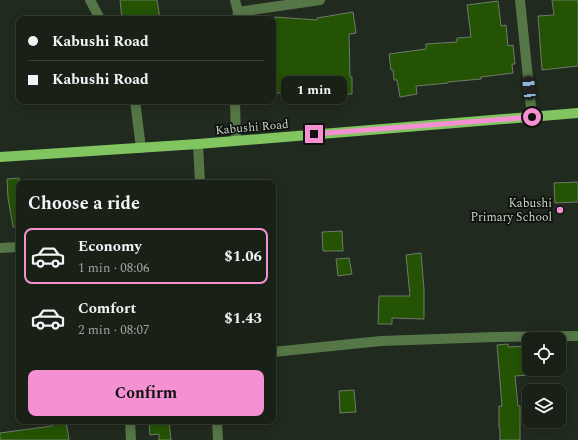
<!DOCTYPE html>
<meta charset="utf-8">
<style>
body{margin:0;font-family:Spectral,serif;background:#262d23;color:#f1f3f6;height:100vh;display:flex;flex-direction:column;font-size:15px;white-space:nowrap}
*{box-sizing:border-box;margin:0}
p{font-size:13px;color:#9fa3a1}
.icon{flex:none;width:22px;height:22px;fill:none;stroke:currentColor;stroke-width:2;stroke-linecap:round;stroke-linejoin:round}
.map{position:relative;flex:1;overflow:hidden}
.side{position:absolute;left:16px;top:180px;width:260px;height:244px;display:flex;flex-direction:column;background:#192016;border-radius:8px;box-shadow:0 2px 10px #0003,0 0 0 1px #373e35}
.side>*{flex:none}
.top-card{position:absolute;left:16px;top:16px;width:260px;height:88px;border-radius:8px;box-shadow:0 2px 10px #0003,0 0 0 1px #373e35;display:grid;align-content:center;height:88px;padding:0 12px;background:#192016}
.buttons{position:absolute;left:522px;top:332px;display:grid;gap:8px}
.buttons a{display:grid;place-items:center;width:44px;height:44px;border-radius:8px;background:#192016;box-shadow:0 2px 10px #0003,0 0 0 1px #373e35;font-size:20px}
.end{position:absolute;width:18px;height:18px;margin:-9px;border:5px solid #f591d2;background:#111;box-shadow:0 0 0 2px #111}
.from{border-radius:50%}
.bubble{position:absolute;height:28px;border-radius:8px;background:#192016;box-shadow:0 2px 10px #0003,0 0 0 1px #373e35;font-size:13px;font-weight:700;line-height:28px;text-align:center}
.car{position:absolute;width:12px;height:24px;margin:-12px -6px;border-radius:5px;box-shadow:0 0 3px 1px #0007;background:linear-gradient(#222 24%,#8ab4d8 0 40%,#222 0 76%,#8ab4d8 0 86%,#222 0)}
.top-card b{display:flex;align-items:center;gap:14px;height:38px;font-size:15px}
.top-card b+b{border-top:1px solid #373e35}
.top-card i{width:10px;height:10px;background:#f1f3f6}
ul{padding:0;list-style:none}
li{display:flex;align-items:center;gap:12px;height:56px;margin:0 8px 6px;padding:0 4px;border:2px solid transparent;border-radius:8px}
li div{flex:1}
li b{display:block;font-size:15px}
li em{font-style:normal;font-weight:700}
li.current{border-color:#f591d2}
li>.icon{width:36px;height:36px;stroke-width:1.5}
h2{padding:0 12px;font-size:18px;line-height:48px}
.cta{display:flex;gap:8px;margin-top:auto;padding:8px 12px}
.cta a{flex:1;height:46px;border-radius:8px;background:#f591d2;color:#111;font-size:16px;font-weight:700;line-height:46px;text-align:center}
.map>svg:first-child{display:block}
</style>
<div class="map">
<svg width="578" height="440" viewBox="0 0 578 440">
<rect width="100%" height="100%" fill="#212a1e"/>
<!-- building -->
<g fill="#245403" stroke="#6f7a6b">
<polygon points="120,0 157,0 160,19 122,19"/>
<polygon points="552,0 578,0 578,66 542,70 538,16 554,15"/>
<polygon points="498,1 501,26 506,25 508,46 513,45 515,64 512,64 513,73 481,77 481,79 448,82 448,83 416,86 417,94 400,97 397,80 394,80 393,70 391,70 389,54 426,49 426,44 457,42 457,38 471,37 467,5"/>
<polygon points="353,12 356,33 349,34 350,77 352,77 352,94 298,95 298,93 273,93 273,45 275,17 317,20 317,18"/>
<polygon points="19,178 19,227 13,227 8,198 7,179"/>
<polygon points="578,182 578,202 555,203 554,183"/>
<polygon points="342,231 343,251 323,251 322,232"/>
<polygon points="421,253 424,289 424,319 392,318 392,324 378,324 379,296 410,296 406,255"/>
<polygon points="349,258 352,274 338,276 336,259"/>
<polygon points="508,344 508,347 529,346 529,375 515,376 518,406 520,406 520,440 500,440 500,428 499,428 499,406 502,406 497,345"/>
<polygon points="354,390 356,412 340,413 339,391"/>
<polygon points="51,421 66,421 69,440 0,440 0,433 52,426"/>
<polygon points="149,421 169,421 171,440 159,440 159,434 150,435"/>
</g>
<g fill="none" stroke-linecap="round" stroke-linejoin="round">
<!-- minor -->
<g stroke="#557647" stroke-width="10">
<polyline points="90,0 100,19"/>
<polyline points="235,0 238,12 237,19"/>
<polyline points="520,0 532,117"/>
<polyline points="238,12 320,0"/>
<polyline points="135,101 141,148"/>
<polyline points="235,101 236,141"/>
<polyline points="198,144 200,183"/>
<polyline points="0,248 19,247"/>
<polyline points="273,352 381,341 495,337 578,336"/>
<polyline points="130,421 131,440"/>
<polyline points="217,421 218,440"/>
</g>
<!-- major -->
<polyline stroke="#80c560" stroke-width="10" points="0,157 198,144 578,113"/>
</g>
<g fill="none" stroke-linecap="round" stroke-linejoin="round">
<!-- route -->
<polyline stroke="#f591d2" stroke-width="5" points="314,134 532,117"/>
</g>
<!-- markers -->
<circle fill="#f591d2" stroke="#0d110c" stroke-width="1.5" cx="560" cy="210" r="4"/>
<g text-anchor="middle" stroke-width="3.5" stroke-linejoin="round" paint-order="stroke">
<!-- street labels -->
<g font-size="12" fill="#cdd3cb" stroke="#0d110c">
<text transform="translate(252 127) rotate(-5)" y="4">Kabushi Road</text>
</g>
<!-- poi labels -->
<g font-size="12" fill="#cdd3cb" stroke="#0d110c" text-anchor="end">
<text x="552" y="207">Kabushi<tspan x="552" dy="14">Primary School</tspan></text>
</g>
</g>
</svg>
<div class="buttons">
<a><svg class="icon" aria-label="locate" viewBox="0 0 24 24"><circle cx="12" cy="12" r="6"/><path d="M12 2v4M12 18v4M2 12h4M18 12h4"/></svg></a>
<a><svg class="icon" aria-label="layers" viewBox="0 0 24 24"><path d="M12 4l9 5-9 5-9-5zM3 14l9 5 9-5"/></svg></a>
</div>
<i class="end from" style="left:532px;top:117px"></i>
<i class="end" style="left:314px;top:134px"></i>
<div class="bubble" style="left:281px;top:76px;width:66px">1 min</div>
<i class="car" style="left:529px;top:88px;rotate:354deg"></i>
<div class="top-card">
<b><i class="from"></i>Kabushi Road</b>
<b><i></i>Kabushi Road</b>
</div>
<section class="side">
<h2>Choose a ride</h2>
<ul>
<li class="current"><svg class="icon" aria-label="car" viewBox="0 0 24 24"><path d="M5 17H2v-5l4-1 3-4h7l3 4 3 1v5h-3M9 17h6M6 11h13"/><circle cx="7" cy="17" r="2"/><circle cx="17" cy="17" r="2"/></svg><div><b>Economy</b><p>1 min · 08:06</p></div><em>$1.06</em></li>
<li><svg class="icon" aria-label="car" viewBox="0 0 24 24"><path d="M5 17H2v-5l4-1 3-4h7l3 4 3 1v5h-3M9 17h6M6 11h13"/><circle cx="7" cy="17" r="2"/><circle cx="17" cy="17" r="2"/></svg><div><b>Comfort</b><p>2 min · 08:07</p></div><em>$1.43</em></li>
</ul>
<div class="cta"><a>Confirm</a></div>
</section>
</div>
